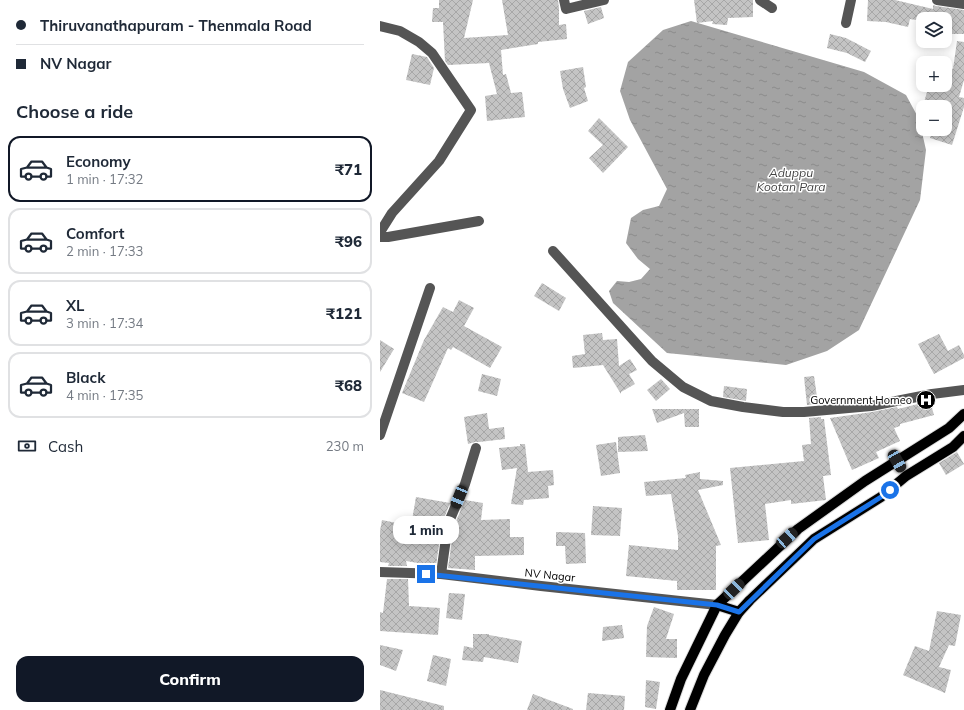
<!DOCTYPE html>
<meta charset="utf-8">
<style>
body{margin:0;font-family:Mulish,sans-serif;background:#f6f6f7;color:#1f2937;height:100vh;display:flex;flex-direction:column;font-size:15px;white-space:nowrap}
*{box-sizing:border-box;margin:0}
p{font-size:13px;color:#747a83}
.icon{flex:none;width:22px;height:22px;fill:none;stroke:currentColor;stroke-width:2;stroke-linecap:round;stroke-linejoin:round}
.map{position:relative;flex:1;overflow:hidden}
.drawer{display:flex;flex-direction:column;background:#fff;width:380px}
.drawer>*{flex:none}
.top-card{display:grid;align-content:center;height:88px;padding:0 16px;background:#fff}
.fabs{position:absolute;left:536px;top:12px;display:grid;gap:8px}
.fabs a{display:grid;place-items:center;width:36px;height:36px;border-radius:8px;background:#fff;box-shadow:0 2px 10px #0003;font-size:20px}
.end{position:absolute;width:18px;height:18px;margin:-9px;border:5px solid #1a73e8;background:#fff;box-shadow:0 0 0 2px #fff}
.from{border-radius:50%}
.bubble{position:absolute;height:28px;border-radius:12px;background:#fff;box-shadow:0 2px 10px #0003;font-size:13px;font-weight:800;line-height:28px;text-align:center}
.car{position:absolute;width:12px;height:24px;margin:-12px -6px;border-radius:5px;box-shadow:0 0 3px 1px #0007;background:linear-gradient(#222 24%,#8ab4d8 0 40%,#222 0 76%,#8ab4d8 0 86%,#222 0)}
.top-card b{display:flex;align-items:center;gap:14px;height:38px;font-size:15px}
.top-card b+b{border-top:1px solid #e0e1e3}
.top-card i{width:10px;height:10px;background:#1f2937}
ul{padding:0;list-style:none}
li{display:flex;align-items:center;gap:12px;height:66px;margin:0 8px 6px;padding:0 8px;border:2px solid #e0e1e3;border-radius:12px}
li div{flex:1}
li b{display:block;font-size:15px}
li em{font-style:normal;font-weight:800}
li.active{border-color:#111827}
li>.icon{width:36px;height:36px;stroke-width:1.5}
h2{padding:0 16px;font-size:18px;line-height:48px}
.pay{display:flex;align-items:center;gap:10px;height:44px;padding:0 16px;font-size:15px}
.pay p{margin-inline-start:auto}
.primary-button{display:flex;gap:8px;margin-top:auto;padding:8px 16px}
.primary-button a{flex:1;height:46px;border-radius:12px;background:#111827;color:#fff;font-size:16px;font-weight:800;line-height:46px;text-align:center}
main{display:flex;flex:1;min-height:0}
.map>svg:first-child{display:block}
</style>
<main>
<section class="drawer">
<div class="top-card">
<b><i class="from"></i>Thiruvanathapuram - Thenmala Road</b>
<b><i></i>NV Nagar</b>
</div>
<h2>Choose a ride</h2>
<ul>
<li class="active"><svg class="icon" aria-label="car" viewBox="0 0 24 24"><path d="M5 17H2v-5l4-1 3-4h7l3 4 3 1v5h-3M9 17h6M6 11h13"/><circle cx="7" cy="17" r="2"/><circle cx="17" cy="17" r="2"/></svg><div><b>Economy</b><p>1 min · 17:32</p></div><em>₹71</em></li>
<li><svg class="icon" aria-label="car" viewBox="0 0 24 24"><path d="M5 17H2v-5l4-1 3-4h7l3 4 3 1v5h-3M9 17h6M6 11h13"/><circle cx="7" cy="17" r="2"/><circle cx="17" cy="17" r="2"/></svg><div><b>Comfort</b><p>2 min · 17:33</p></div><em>₹96</em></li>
<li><svg class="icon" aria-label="car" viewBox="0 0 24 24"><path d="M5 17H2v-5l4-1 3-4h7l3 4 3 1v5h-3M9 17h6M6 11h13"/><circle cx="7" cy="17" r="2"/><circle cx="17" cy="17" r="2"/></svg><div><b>XL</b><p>3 min · 17:34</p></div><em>₹121</em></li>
<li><svg class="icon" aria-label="car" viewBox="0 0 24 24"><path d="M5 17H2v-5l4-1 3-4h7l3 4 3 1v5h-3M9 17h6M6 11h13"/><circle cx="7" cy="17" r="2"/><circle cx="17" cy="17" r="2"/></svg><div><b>Black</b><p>4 min · 17:35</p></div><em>₹68</em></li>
</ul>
<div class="pay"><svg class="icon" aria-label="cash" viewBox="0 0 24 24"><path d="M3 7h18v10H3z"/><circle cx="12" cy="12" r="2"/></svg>Cash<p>230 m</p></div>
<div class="primary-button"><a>Confirm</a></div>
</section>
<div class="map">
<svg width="584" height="710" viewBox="0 0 584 710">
<defs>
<pattern id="water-ripples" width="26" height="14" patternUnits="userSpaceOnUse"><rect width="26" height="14" fill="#a3a3a3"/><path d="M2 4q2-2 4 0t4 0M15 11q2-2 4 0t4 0" fill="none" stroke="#8b8b8b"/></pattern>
<pattern id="building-cross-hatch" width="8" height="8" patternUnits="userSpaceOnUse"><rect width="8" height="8" fill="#c4c4c4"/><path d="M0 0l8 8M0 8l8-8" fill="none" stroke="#a7a7a7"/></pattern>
</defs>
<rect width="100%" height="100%" fill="#fff"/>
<!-- water -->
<polygon fill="url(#water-ripples)" points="311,21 484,72 526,95 539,119 546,150 540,200 479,330 447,351 406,365 287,353 233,303 229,291 237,281 249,282 261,279 270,269 258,259 246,243 251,218 263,210 279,206 287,189 250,120 240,91 248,62 283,30"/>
<!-- building -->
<g fill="url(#building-cross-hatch)">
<polygon points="59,0 93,0 84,38 128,35 122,0 178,0 179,8 179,25 186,24 187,39 158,42 158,44 121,50 123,75 126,74 131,93 142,92 145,117 107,121 105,96 117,94 109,63 68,65 65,61 63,22 52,22 53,8 59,8"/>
<polygon points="314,0 373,0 373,17 348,18 347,25 332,24 333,21 317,23"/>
<polygon points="488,0 515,0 553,9 553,5 556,6 584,10 584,34 565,34 565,19 542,19 542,21 530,19 528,27 506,22 487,21"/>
<polygon points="221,7 224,18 208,24 204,11"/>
<polygon points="450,34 466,38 491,51 485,62 467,53 447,48"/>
<polygon points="577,41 584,42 584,80 579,97 584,98 584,107 572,145 550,138 553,129 565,129 565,107 543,107 543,114 541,113 549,85 565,85 565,66 573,69"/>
<polygon points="32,54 47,57 54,68 50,85 26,80"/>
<polygon points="203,67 206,87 204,88 208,101 190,108 183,89 180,71"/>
<polygon points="219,118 248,147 223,173 209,158 223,145 208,131"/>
<polygon points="162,283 186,298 179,311 154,296"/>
<polygon points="79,300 94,308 84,326 122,347 110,368 73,347 71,350 68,348 44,402 22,393 44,340 63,307 73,312"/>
<polygon points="222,333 223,340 237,339 239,366 250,359 257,370 249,374 255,384 241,392 241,394 223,365 193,368 192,356 205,354 203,335"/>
<polygon points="559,334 568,351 579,345 584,355 584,358 554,374 538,344"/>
<polygon points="0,340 14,349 0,372"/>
<polygon points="102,374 121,379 117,396 98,391"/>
<polygon points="434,376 438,404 427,405 424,377"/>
<polygon points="281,379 290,389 276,401 267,390"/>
<polygon points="344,386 367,389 366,401 343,397"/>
<polygon points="550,401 554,415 520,424 520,426 514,428 520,441 496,452 499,458 472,470 450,418 492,412 517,407 518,409"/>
<polygon points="272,409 319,409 319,427 305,427 304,413 277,423"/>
<polygon points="107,413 109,429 124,427 125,439 99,442 95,442 88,444 84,417"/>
<polygon points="441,417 441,419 444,419 451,475 443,476 446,500 411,504 411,500 385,504 389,540 358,543 350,468 424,461 422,445 431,444 429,418"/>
<polygon points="265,435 268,451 238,452 238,437"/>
<polygon points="236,442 240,473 221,476 216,445"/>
<polygon points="140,444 145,444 148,472 173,470 174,485 168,486 169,498 144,500 143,505 131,504 137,468 122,470 119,448 140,446"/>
<polygon points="577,452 584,464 566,475 559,463"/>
<polygon points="320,472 320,479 343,481 343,485 318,490 341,545 336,546 336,590 297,590 297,581 246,576 249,545 298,550 298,536 291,494 266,496 264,482 306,478 305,475"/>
<polygon points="36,497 70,503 62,523 56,566 26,561 27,566 8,566 9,563 0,562 0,531 2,520 31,526"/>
<polygon points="85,500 103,503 101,520 130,519 130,537 144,537 144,555 95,556 95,570 68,568 74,526"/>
<polygon points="213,506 242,508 240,536 211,535"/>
<polygon points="176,532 205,533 206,563 186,564 185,546 176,546"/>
<polygon points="7,579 28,579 29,606 60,608 58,635 0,631 0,612 3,613"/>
<polygon points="69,593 85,594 82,620 66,618"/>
<polygon points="274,607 294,614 286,639 297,639 297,658 266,657 267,626"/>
<polygon points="557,611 581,615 575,646 569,645 559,667 571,670 565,693 523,675 535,646 549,651"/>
<polygon points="242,625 244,638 222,641 223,627"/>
<polygon points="93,634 109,634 109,635 142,641 138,663 104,657 103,662 82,660 84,646 93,648"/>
<polygon points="0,645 23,650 16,671 0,665"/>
<polygon points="53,655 71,659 66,686 47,681"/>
<polygon points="266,680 280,682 276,709 265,707"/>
<polygon points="0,690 64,706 64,710 0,710"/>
<polygon points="208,693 245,696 244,710 206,710"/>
<polygon points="153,694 193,709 193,710 147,710"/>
</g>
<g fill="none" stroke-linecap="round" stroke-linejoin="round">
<defs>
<g id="major">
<polyline points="337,605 359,612"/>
<polyline points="290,710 301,679 337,605 418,529 485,481 569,428 584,414"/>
<polyline points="310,710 324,675 345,635 359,612 370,600 434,539 501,497 526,476 573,447 584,436"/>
</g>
</defs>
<!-- major casing -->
<use href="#major" stroke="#dbdbdb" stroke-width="12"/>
<!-- minor -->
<g stroke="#555" stroke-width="10">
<polyline points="184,0 186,9 224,0"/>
<polyline points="380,0 392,8"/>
<polyline points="557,0 584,4"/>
<polyline points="466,23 471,0"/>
<polyline points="0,26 20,31 39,42 52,53 91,110 59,161 12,213 0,232"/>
<polyline points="0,237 8,237 99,221"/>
<polyline points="173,251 272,361 303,387 331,401 363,407 403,412 424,412 491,406 552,394 584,390"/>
<polyline points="0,435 50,288"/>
<polyline points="0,572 61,574 161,586 337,605"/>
<polyline points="61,574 68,524 85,484 96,448"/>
</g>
<!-- major -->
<use href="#major" stroke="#000" stroke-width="10"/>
</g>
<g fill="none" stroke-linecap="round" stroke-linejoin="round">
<!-- route -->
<polyline stroke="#1a73e8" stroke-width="5" points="46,574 337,605 359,612 434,539 501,497 510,490"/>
</g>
<!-- icons -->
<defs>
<symbol id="hospital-disc" viewBox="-11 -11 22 22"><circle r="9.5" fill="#000" stroke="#fff"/><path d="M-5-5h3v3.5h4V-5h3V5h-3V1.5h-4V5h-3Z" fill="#fff"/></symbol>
</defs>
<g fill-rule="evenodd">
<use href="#hospital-disc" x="535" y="389" width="22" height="22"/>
</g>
<g text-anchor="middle" stroke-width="3" stroke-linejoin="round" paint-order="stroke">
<!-- poi labels -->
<g font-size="11" fill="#000" stroke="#fff" text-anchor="end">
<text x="532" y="404">Government Homeo</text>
</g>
<!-- street labels -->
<g font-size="11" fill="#000" stroke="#fff">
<text transform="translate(170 575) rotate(6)" y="4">NV Nagar</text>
</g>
<!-- water labels -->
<g font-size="12" font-style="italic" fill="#444" stroke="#fff">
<text x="411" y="177">Aduppu<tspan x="411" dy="14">Kootan Para</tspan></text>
</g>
</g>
</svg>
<div class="fabs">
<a><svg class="icon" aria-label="layers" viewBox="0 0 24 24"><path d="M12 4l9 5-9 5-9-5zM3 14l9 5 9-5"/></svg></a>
<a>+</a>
<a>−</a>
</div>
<i class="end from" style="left:510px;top:490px"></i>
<i class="end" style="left:46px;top:574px"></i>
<div class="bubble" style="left:13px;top:516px;width:66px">1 min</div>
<i class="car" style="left:517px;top:461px;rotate:150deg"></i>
<i class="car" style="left:79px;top:497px;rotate:202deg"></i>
<i class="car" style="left:407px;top:538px;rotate:48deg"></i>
<i class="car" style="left:354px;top:589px;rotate:46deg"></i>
</div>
</main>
